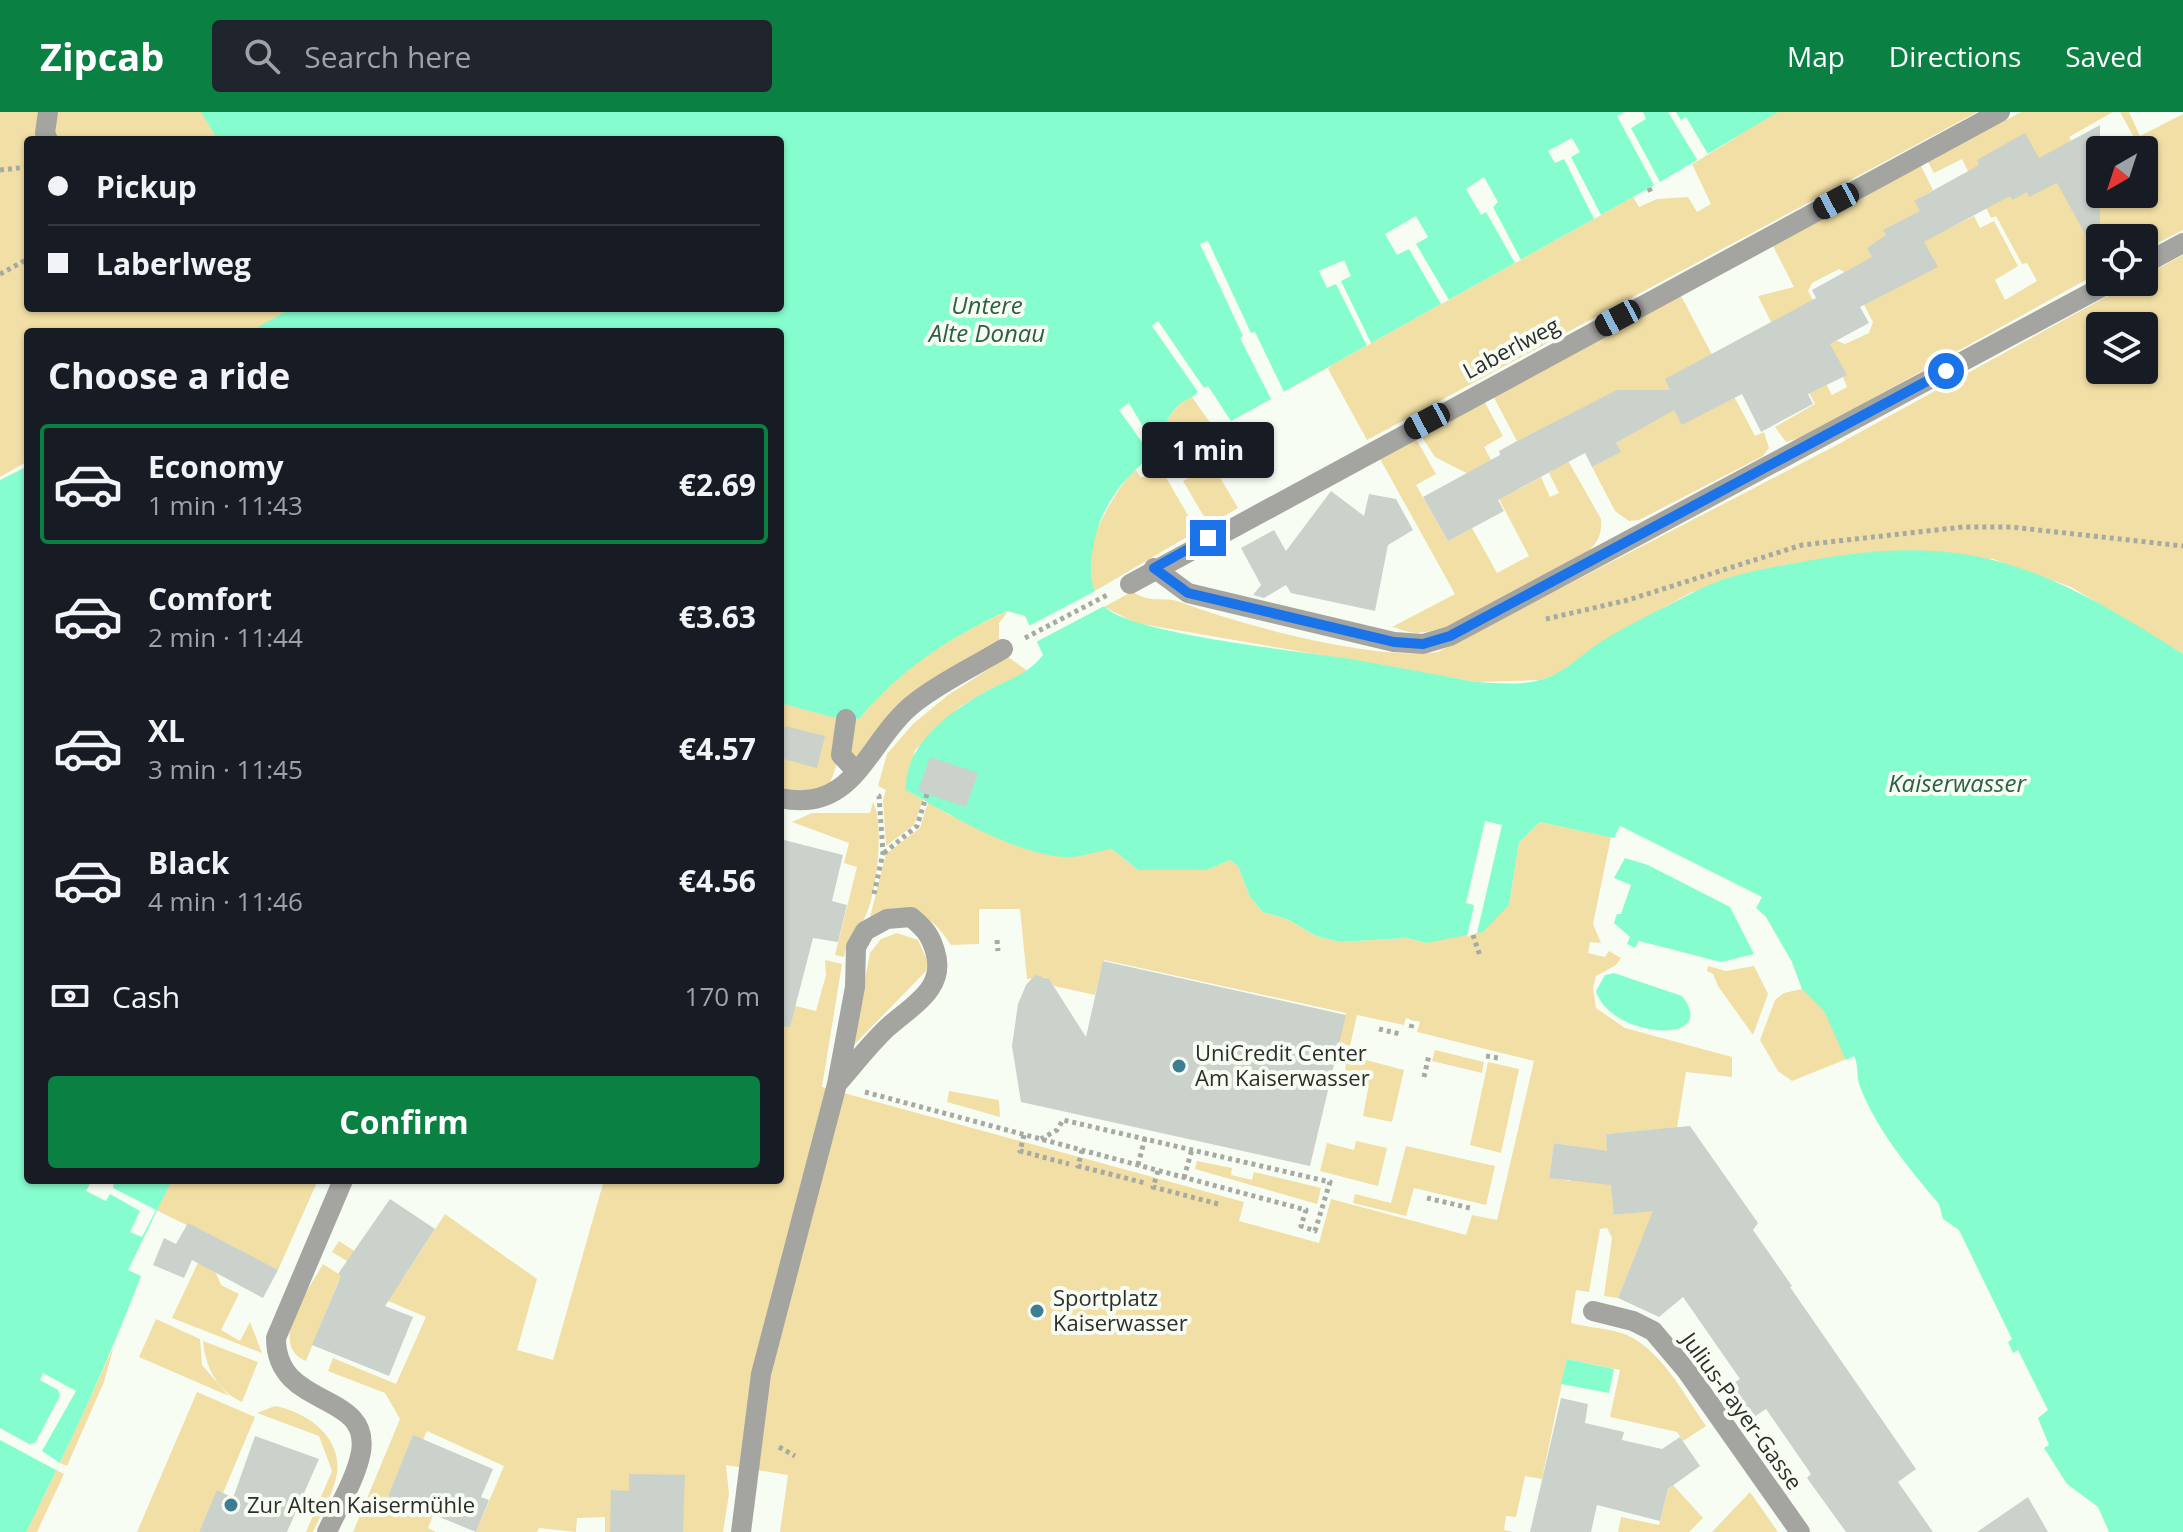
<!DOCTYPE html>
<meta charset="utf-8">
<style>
body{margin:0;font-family:"Open Sans",sans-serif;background:#20242c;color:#f1f3f6;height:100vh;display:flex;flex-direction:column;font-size:30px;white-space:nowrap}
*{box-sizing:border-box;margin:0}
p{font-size:26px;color:#9ea1a6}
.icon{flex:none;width:44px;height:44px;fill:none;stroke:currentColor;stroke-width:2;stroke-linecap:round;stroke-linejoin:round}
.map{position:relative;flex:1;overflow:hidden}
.details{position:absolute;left:24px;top:216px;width:760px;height:856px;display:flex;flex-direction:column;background:#171b24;border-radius:8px;box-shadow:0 2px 6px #0004}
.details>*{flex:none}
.top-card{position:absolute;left:24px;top:24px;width:760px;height:176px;border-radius:8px;box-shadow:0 2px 6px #0004;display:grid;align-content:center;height:176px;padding:0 24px;background:#171b24}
.needle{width:52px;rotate:219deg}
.tools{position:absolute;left:2086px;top:24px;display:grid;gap:16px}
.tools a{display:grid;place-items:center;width:72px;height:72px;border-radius:8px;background:#171b24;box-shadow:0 2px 6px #0004;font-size:40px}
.end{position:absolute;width:36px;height:36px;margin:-18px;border:10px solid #1a73e8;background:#fff;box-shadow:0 0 0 4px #fff}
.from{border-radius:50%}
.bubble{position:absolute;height:56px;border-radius:8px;background:#171b24;box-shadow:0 2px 6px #0004;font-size:26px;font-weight:700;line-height:56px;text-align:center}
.car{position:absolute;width:24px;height:48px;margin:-24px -12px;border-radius:10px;box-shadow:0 0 6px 2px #0007;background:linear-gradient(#222 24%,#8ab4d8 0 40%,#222 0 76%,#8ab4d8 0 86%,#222 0)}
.top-card b{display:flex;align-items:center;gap:28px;height:76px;font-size:30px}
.top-card b+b{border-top:2px solid #363941}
.top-card i{width:20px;height:20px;background:#f1f3f6}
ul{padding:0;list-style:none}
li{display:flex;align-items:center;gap:24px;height:120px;margin:0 16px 12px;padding:0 8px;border:4px solid transparent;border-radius:8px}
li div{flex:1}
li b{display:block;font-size:30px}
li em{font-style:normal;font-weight:700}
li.active{border-color:#0b8043}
li>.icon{width:72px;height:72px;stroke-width:1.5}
h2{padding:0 24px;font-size:36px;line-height:96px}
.pay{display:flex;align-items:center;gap:20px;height:88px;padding:0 24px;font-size:30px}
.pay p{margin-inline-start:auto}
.primary-button{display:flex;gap:16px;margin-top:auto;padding:16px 24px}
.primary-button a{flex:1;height:92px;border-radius:8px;background:#0b8043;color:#fff;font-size:32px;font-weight:700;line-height:92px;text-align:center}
header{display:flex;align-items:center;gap:48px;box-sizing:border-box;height:112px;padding:0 40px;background:#0b8043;color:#fff}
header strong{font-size:38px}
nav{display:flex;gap:44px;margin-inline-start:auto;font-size:28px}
.search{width:560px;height:72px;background:#20242c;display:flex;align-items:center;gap:20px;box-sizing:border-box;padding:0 28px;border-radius:8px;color:#9ea1a6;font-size:30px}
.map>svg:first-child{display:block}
</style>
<header>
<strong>Zipcab</strong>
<div class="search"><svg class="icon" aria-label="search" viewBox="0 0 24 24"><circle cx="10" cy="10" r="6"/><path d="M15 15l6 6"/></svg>Search here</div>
<nav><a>Map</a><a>Directions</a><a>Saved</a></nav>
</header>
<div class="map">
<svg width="2183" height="1420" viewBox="0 0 2183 1420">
<rect width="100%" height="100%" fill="#f8fdf4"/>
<!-- green -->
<g fill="#f1dfa5" fill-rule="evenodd">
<polygon points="0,0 742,0 703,28 28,28 28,196 470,196 436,220 28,220 28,349 0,365"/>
<polygon points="1731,0 1977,0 1367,328 1328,257 1331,254 1231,309 1214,266 1337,250 1633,85 1639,95 1657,87 1688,85 1697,100 1711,92 1692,52 1735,26"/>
<path d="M2021,0h92l-44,25 34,61 10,-4 5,4 8,-4h18v-10l5,-3 -5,-9v-22h-12l-2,-3 7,-4 -17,-31h9l11,24 43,-22v116l-39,20v-12h-39l-10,-17 5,51 -297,165 -17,5 -11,-15 40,-23 -27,-51 31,18 13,24 15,-8 -4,-10 -72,-55 -13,-26 36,-9 -22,-43 149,-78 12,24 -18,11 19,35 40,-20 6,12 14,-7 24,45 -23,14 10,20 32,-19 -10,-18 -5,1 -26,-48 -5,2 -29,-59 -28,14 -6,-11zM1839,157l9,5 25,48 -4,11 -24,11 -10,-4 -27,-49 4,-8z"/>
<path d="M2183,143v399l-112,-67 -78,-28 -205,5 -96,28 -92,51 -39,29 -21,8 -63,2 -341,-59 -32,-16 29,-16c13,13 31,5 47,11 60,23 196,59 258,50l395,-205 300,-165h11v-6zM2100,214h44v44h-44z"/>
<path d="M1680,182l75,142 9,-4 5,16 -6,8 -124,64 -10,1 -14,-10 -23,-44 28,-15 -4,-9 22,-13 -8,-15 -81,12 52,92c1,17 -3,24 -18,37 -46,25 -113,73 -166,77 -8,0 -17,-4 -25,-6l63,-33 -76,-137 36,-20 21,37 -20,11 32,56 24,-13 25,45 32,-17 -37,-70 -57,-29 -15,-23 63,-35 20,37 -19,11 16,29 19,13 22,-12 9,20 9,-4 -10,-20 4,-3 -12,-41 -24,12 -25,-47z"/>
<path d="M1192,285l20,28 -54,27c6,-24 10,-45 34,-55z"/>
<polygon points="1212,352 1238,396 1209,413 1183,369"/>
<path d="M1134,355l7,11 19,-11 37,64 -102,60c-22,-39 19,-93 39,-124z"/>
<path d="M1008,499l-9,12v18l-92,55 -52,62 -4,-3 1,-36h7c43,-52 88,-81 149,-108z"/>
<polygon points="1008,545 1029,560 988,578 958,596 915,638 906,677 923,688 914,713 886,734 883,688 886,678 878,674 887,642 913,612 948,583"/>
<path d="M780,591l59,15c-1,26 2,50 -14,72l-34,1 -11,-4z"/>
<path d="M873,690c12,22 4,95 -9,117 -9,13 -17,20 -20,38l-9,-2 22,-88 -13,-4 5,-20 -57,-21 20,-9h58z"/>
<path d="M928,690l23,14 161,33 26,21h69l23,-10 8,6 12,31 13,15 24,7 29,17 24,6 67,-4 19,5 83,-38 10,-63 21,-20 71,15 -18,87 8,19 -11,-1 -2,11 17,4 4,-6 12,7 -5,7 -20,11 -3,12 3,20 29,20 107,29v20l-46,-5 -11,68 18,23 -53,81 -22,54 -14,-2 8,-58 -5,-10 -7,1 -11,63 -13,-2 -5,33c18,5 39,5 56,12 36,17 57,60 79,91l-23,15 -6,-9 -67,-15 10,-47 -53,-11 -25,120 -17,-3 -9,41 -10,-1 -2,14 9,2h-733l8,-57 -62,-10 3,29 -6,38h-118v-15l-28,1 -1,14 -37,-4 -2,4h-61l28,-66 -77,-35 -4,9 -10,-4 -25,60 45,19 -5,13 8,4h-83l47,-113 -15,-26 -57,-22 5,-13 63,26 30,-67 -87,-37 -33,81c-40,-17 4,-73 17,-97l25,16 9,-13 -25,-15 7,-11 55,36 3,-4 7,4 41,-63 92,65 -20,71 36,10 51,-180h176v-178l36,9 10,-36 -1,-15 17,4 -20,123 422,115 -5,19 80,22 12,-44 135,36 6,-20 25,5 37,-159 -117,-29 3,-10 -14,-4 -2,7 -47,-10 -7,31 -11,-3 7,-30 -242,-53 -9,35 -41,-9 -9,-9 -18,2 -7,-70h-41v35l-28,1c-20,-31 -46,-49 -81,-28l16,-63 34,-26zM1651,1018l5,50 -17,32 -24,3 -9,-81zM1554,1031l21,3 -5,35 -21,-4z"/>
<polygon points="897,821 918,828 928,850 926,859 852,935 870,841 881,827"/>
<polygon points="1792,850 1854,944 1792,969 1778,959 1760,928 1775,888 1784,881 1802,877"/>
<polygon points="1708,854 1726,859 1754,854 1768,882 1753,923 1718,874 1713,862 1707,859"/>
<polygon points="1435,938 1484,950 1482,961 1432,949"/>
<polygon points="1347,943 1404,958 1392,1010 1363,1004 1368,977 1354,974 1357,961 1345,958"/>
<polygon points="1488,950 1519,957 1501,1041 1470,1033"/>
<polygon points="949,979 999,988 1000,1005 947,990"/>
<polygon points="1356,1029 1387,1036 1378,1074 1320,1059 1327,1031 1354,1038"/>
<polygon points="1406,1034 1495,1054 1486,1093 1414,1076 1406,1104 1353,1091 1355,1082 1391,1091"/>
<polygon points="1197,1049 1232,1056 1231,1063 1252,1068 1254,1060 1321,1076 1317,1092 1195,1057"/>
<polygon points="172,1068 318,1068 278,1158 156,1098"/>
<polygon points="203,1140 208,1142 221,1173 239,1182 221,1218 240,1229 250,1210 262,1241 172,1206"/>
<polygon points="156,1207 200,1227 202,1253 229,1284 139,1245"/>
<path d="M203,1229l55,21 -16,40c-25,-11 -37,-36 -39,-61z"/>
<polygon points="114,1234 104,1270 67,1354 60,1351"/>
<polygon points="197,1280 255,1305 223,1381 217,1379 199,1420 137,1420"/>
<path d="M275,1294c31,6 67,30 62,67 -3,20 -16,41 -24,59h-7l26,-61 -13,-35 -62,-23z"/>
<polygon points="56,1358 64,1362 37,1420 11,1420 42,1388"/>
<polygon points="1673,1373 1703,1406 1689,1420 1618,1420 1621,1405 1659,1413 1668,1378"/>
<polygon points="1750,1380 1778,1420 1712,1420"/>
</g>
<!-- water -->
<g fill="#86fdce">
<path d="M201,0h1577l-118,70 -429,239 -17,7 -21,-31c-25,9 -29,31 -35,55 -31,20 -57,53 -64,91 -5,23 -6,44 10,63 24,28 203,46 247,53 42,8 84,15 125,23 22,1 46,4 67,-3 22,-7 37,-23 56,-36 28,-18 61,-33 91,-49 36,-20 83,-27 123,-34 161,-29 236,9 370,94v878h-74l-11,-25 -31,-23 -23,-36 5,-3 -11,-27 10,-8 -30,-60 -5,3 -5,-11 4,-3 -53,-109 -16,-11 -4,-15c-31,-37 -61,-72 -79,-117 -4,-10 -1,-21 -6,-31l-8,4 -22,-49 -22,-22 -10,-27 -26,-45 -10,-9 5,-11 -141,-71 -6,12 -74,-16 -21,20 -10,63 -26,27 -57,11 -19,-5 -67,4 -24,-6 -29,-17 -24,-7 -13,-15 -12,-31 -8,-6 -23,10h-69l-26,-21c-15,2 -35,10 -50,8 -51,-5 -112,-42 -156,-67 -2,-45 43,-78 79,-98 23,-13 41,-16 58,-37l-18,-39 -18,-5c-59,27 -106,58 -148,108l-27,-2 -52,-14v-371h-531l43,-24h488v-168h-562z"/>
<path d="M28,354v714h144l-44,90 13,6c-33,87 -73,172 -115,256h-26v-1052z"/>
<polygon points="1625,746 1648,753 1730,795 1754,842 1721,850 1639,829 1635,836 1627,832 1630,825 1614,811 1617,802 1621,802 1631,773 1614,766"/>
<path d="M1614,861l68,23c40,51 -73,42 -86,-5l9,-16z"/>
<polygon points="1567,1247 1614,1257 1609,1281 1561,1272"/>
</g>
<!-- pier -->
<g fill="#f8fdf4">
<polygon points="1624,0 1643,0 1646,7 1631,16 1660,70 1654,73 1617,4"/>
<polygon points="1668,0 1676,0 1681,8 1686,5 1708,42 1698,49"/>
<polygon points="1572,26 1580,40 1571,45 1601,103 1594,107 1564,47 1555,51 1548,39"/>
<polygon points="1484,65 1498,90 1493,95 1521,148 1515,151 1486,100 1481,103 1466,77"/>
<polygon points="1416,104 1428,125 1416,132 1449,188 1441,192 1409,137 1397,143 1385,122"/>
<polygon points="1208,129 1251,221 1255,220 1284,280 1271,287 1240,226 1243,224 1200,132"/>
<polygon points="1344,148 1351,164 1341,169 1371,231 1367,234 1336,172 1327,176 1319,159"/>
<polygon points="1158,209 1204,276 1208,274 1231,309 1214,316 1192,285 1198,280 1152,214"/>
<polygon points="1129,291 1158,340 1152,344 1119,298"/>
<polygon points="1099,477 1108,492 1036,530 1027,515"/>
<polygon points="1485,709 1502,713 1477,821 1467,825 1474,793 1466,791"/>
<polygon points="1620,714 1762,785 1756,796 1753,794 1756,787 1622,719 1619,724 1616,723"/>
<polygon points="92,1068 114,1068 113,1076 156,1098 142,1125 130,1120 140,1099 110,1082 106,1089 86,1079"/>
<polygon points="43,1261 76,1279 42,1339 60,1351 56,1358 0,1328 0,1316 29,1332 35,1331 60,1284 58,1278 40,1268"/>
</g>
<!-- building -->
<g fill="#cbd2cb">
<polygon points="2100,13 2100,149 2057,71 2029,85 2027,80 2012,88 2010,84 1924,130 1938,155 1860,195 1869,211 1830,232 1847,263 1808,282 1813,292 1761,320 1742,282 1682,313 1674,298 1616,331 1621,340 1592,355 1585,341 1498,388 1504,399 1448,429 1423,385 1500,343 1499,339 1517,329 1617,278 1670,278 1665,267 1816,186 1812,178 1872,145 1867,136 1886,123 1883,118 1920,99 1914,89 1979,53 1977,48 2025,21 2039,46"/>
<polygon points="1331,379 1364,404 1369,382 1396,387 1413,418 1388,433 1375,499 1291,481 1286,473 1264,486 1253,483 1261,473 1241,436 1274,418 1286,439"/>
<polygon points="785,614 825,624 817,656 780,646"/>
<polygon points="930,645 978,661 966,695 918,679"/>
<polygon points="780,727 843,743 832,789 847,793 838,830 813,826 790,915 780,914"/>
<polygon points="1103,849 1346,903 1310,1054 1021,990 1012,934 1018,892 1026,873 1035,863 1049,867 1086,925"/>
<polygon points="1690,1014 1758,1111 1753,1118 1792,1174 1790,1175 1916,1357 1898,1370 1933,1420 1846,1420 1807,1366 1811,1362 1766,1297 1754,1305 1730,1273 1740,1267 1683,1185 1659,1205 1618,1186 1653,1099 1614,1103 1611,1073 1549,1066 1554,1031 1607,1039 1606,1022"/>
<polygon points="390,1087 435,1117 385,1194 413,1205 389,1264 312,1233 341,1164 338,1162"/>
<polygon points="188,1111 278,1158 263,1186 192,1148 184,1166 153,1153 164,1126 176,1132"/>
<polygon points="1561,1286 1588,1292 1585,1311 1624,1320 1622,1328 1662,1337 1680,1325 1700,1354 1668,1377 1660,1409 1597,1393 1591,1420 1530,1420"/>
<polygon points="413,1323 493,1357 481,1385 489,1388 476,1420 388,1384"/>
<polygon points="255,1324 319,1347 287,1420 199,1420 217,1378 233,1386"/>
<polygon points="629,1362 685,1363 683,1420 610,1420 611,1378 629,1379"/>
<polygon points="2028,1385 2048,1420 1977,1420"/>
</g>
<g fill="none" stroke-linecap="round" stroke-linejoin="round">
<!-- path -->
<g stroke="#a7aaa3" stroke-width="5" stroke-dasharray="4 4" stroke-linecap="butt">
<polyline points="0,58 28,55"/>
<polyline points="1649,76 1652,83"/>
<polyline points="0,162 28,147"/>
<polyline points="1546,507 1628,488 1802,433 1963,415 2011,415 2183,434"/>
<polyline points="1025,526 1109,482"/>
<polyline points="884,741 917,714 927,682"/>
<polyline points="874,782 883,741 879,684 875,682"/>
<polyline points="1473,823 1480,844"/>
<polyline points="997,828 998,839"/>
<polyline points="1411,916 1413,908"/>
<polyline points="1379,917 1400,922"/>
<polyline points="1486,944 1498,946"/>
<polyline points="1424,965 1429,943"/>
<polyline points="865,980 1306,1098 1301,1114 1315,1119 1330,1070 1063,1008 1057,1018 1041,1027"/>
<polyline points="1024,1023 1020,1039 1069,1052"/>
<polyline points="1082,1038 1078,1054 1145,1071"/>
<polyline points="1138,1053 1145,1026"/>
<polyline points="1158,1059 1153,1075 1222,1093"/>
<polyline points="1184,1066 1192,1037"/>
<polyline points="1427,1086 1470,1096"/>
<polyline points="779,1335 795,1344"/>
</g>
<!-- minor -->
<g stroke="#a4a5a1" stroke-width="20">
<polyline points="48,0 45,21 48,28"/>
<polyline points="2144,152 2183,131"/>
<polyline points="1154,456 1188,481 1394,530 1423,532 1450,524 2111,170"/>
<polyline points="1130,472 2000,0"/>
<polyline points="846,607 841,643 856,659"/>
<path d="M780,686c77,17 87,-60 137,-97 26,-20 58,-35 86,-52"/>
<polyline points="1593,1199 1633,1209 1653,1219 1686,1258 1800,1420"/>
<path d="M327,1420c11,-25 29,-53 34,-80 10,-62 -85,-42 -85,-114l67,-158"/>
<path d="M741,1420l20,-158 76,-290 18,-97 1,-40 9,-16 22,-12 24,-2c13,11 19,17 24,34 12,38 -24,55 -48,77 -18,17 -34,38 -50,56"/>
</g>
</g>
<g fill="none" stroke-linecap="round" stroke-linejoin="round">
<!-- route -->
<polyline stroke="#1a73e8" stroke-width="10" points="1208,426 1154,456 1188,481 1394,530 1423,532 1450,524 1946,259"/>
</g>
<!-- markers -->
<g fill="#3e7e92" stroke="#f8fdf4" stroke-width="3">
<circle cx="1179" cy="954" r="8"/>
<circle cx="1037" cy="1199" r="8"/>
<circle cx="231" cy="1393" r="8"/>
</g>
<g text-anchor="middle" stroke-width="8" stroke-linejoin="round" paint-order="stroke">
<!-- street labels -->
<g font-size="22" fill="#2d2e2b" stroke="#f8fdf4">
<text transform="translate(1511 236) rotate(-28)" y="8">Laberlweg</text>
<text transform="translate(1742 1299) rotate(54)" y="8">Julius-Payer-Gasse</text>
</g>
<!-- poi labels -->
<g font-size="22" fill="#2d2e2b" stroke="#f8fdf4" text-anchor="start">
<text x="1195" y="949">UniCredit Center<tspan x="1195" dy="25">Am Kaiserwasser</tspan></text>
<text x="1053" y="1194">Sportplatz<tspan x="1053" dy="25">Kaiserwasser</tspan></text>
<text x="247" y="1401">Zur Alten Kaisermühle</text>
</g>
<!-- water labels -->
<g font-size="24" font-style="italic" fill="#2c5e4a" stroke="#f8fdf4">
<text x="987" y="202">Untere<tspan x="987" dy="28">Alte Donau</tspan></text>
<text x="1957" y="680">Kaiserwasser</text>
</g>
</g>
</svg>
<div class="tools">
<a><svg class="needle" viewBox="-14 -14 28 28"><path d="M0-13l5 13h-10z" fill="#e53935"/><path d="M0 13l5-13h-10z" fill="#9ea1a6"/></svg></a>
<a><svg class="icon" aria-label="locate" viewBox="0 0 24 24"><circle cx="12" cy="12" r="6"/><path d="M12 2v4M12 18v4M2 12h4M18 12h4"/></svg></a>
<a><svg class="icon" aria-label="layers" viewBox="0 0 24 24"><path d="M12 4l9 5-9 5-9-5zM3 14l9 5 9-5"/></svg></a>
</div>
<i class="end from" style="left:1946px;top:259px"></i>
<i class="end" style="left:1208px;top:426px"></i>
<div class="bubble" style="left:1142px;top:310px;width:132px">1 min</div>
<i class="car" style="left:1836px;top:89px;rotate:242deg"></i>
<i class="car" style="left:1618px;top:206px;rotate:242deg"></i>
<i class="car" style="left:1427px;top:309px;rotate:242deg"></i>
<div class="top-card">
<b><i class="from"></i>Pickup</b>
<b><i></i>Laberlweg</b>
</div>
<section class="details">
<h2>Choose a ride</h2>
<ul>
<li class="active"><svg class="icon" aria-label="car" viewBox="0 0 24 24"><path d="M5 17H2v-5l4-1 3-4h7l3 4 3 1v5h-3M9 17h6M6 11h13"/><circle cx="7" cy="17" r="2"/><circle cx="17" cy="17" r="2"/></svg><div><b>Economy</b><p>1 min · 11:43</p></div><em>€2.69</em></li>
<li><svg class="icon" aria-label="car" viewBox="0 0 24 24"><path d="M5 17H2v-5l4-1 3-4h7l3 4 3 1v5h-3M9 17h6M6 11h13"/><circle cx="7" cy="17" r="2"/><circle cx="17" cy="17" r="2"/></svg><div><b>Comfort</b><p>2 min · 11:44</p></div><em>€3.63</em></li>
<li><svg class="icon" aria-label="car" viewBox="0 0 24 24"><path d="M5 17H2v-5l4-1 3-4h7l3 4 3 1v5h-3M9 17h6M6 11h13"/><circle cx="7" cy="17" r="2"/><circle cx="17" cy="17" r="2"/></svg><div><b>XL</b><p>3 min · 11:45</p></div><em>€4.57</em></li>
<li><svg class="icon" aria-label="car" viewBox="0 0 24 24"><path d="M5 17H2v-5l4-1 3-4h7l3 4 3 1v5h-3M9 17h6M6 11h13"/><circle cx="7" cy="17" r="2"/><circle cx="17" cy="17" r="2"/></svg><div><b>Black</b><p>4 min · 11:46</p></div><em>€4.56</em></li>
</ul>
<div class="pay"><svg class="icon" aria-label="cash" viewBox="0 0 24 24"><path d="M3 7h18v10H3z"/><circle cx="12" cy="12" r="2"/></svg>Cash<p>170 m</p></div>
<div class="primary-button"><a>Confirm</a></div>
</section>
</div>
